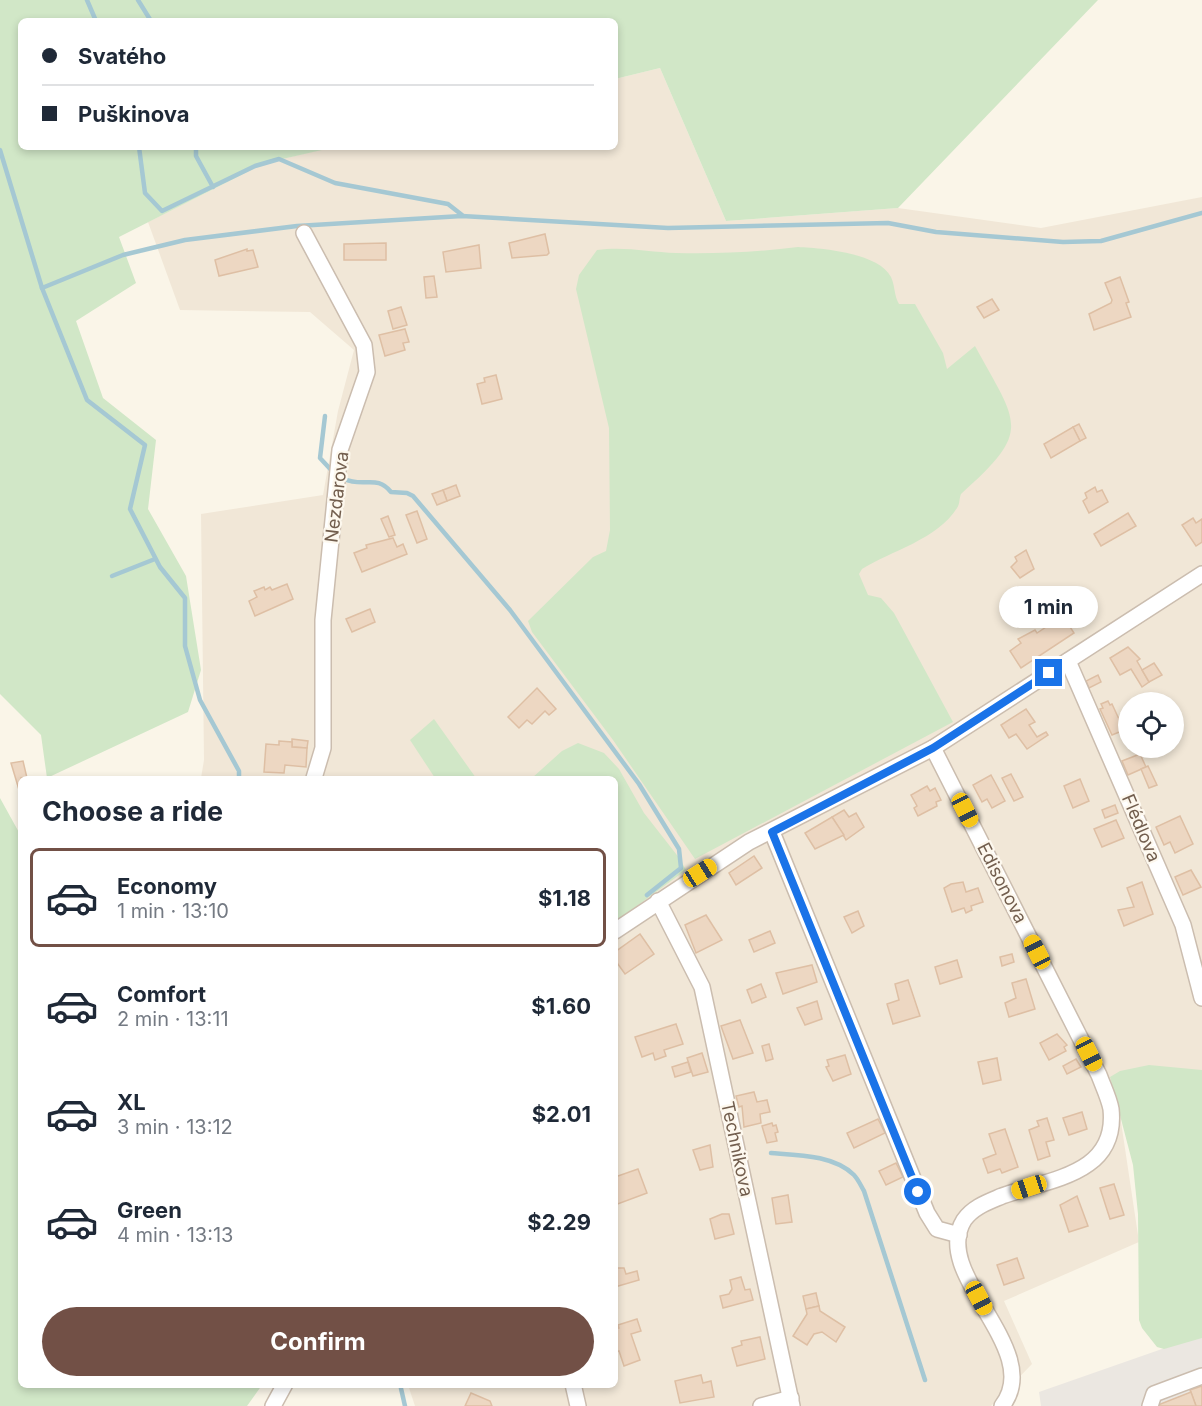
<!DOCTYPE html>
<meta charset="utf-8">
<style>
body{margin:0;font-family:Inter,sans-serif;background:#f6f6f7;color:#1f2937;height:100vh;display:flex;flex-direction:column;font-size:22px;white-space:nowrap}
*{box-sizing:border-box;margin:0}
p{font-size:20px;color:#747a83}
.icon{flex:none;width:33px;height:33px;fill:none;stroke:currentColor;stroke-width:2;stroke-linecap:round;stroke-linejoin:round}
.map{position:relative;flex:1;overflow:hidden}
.drawer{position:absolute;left:18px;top:776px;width:600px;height:612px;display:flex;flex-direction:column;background:#fff;border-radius:9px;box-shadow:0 3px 9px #0003}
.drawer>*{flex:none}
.banner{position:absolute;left:18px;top:18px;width:600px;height:132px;border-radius:9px;box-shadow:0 3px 9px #0003;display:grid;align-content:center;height:132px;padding:0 24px;background:#fff}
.controls{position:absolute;left:1118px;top:692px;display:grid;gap:12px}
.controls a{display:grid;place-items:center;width:66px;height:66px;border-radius:50%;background:#fff;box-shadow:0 3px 9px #0003;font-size:30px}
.end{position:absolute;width:27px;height:27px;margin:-14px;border:8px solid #1a73e8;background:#fff;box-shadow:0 0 0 3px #fff}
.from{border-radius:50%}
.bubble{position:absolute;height:42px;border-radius:21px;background:#fff;box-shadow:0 3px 9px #0003;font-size:20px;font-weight:700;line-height:42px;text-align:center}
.car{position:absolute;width:18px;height:36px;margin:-18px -9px;border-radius:8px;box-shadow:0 0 4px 2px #0007;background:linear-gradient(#f5c518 24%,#345 0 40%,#f5c518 0 76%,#345 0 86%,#f5c518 0)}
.banner b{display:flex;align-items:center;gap:21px;height:57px;font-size:22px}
.banner b+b{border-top:2px solid #e0e1e3}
.banner i{width:15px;height:15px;background:#1f2937}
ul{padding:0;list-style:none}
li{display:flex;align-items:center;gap:18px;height:99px;margin:0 12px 9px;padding:0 12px;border:3px solid transparent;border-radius:9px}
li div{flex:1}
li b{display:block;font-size:22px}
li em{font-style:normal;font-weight:700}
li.on{border-color:#725046}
li>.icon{width:54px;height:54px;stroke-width:1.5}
h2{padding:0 24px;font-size:27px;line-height:72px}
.cta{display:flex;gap:12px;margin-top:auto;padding:12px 24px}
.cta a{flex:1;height:69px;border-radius:36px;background:#725046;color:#fff;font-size:24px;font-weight:700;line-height:69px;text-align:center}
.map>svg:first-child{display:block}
</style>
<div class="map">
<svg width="1202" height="1406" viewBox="0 0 1202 1406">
<rect width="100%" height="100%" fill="#faf5e8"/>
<!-- residential -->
<path fill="#f1e7d7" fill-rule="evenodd" d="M660,68l66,153 172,-13 143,20 161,-31v873l-88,5 25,167 -135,59 28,63 -41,42h-576l-7,-21 207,-1v-606h-414l3,-18 -3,-246 122,-19 15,-84 16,-61 -44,-38 -130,-2 -32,-88 117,-59 67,-16h283v-68zM1128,702h45v45h-45z"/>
<!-- industrial -->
<polygon fill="#ebe7e1" points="1202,1335 1202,1406 1041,1406 1039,1392"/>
<!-- green -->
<g fill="#d1e7c7">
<polygon points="0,0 1098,0 898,208 726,221 660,68 615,79 615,21 21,21 21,147 335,147 265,163 119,237 136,283 76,321 103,398 156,440 148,509 186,576 201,670 188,712 47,778 41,735 0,694"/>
<path d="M798,247c23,1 81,6 93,30 4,8 3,19 8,27h16l28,49 4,16 28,-23c43,79 58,84 -14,148 -2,5 -1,10 -4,14 -19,31 -66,43 -95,61l-3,5 9,21 13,3 13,15 59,109 -258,137 -82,-119 -81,-108 -4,-11 65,-64 13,-6 4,-21 -1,-102 -33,-139 3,-14 18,-25c26,-4 53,2 79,3 41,1 82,-1 122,-6z"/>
<polygon points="434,719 476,778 435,778 410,740"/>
<polygon points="578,743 604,753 619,769 644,813 680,859 686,870 615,922 615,778 532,778 562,751"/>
<polygon points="0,798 21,836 21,1384 262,1385 247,1406 0,1406"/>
<polygon points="1149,1065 1202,1070 1202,1338 1164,1349 1157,1347 1142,1328 1139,1320 1138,1214 1133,1165 1110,1077 1120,1071"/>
</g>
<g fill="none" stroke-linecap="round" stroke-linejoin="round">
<!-- stream -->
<g stroke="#a5c8d3" stroke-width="4.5">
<polyline points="87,0 96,21"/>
<polyline points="138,0 151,21"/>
<polyline points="139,147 145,193 162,211 255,166 279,159 335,183 448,204 462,215"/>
<polyline points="196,147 196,156 213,187"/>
<polyline points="0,150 42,288 123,255 185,240 297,226 462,216 668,228 888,223 936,232 1063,242 1101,241 1202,213"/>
<polyline points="42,288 87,400 145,445 130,509 160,567 185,598 185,646 200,700 239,771 239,778"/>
<polyline points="325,416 320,458 333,472"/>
<path d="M344,479c20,9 33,-5 47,13l16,1 6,3 97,114 129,174 40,65 2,19 -34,27"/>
<polyline points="112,576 155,559"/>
<path d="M771,1153c26,2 63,2 83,22 4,4 7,11 10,16l61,189"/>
<polyline points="400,1384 405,1406"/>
</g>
</g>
<!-- building -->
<g fill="#edd7c2" stroke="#debfa4" stroke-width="1.5">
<polygon points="545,234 549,253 547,255 512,258 509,243"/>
<polygon points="386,243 386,260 344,260 344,244"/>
<polygon points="479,245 481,268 446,272 443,252"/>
<polygon points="247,249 247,251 253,250 258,267 219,276 215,260"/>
<polygon points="434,276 437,297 426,298 424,277"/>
<polygon points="1120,277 1129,302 1126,303 1131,317 1094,330 1089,314 1111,303 1112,300 1105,283"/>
<polygon points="992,299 999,310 984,318 977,307"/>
<polygon points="401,307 407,325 393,329 388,311"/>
<polygon points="405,329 409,342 403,343 405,350 385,356 379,335"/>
<polygon points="496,375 502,399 482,404 477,384 485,382 484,378"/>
<polygon points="1079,424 1086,438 1080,441 1073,427"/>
<polygon points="1073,427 1080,441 1051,458 1044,444"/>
<polygon points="456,485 460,496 447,501 443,490"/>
<polygon points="1095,487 1097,492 1102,490 1108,502 1089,513 1083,501 1087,498 1085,493"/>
<polygon points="443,490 447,501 437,505 432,494"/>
<polygon points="417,511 427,539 417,543 406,515"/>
<polygon points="1128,513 1136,526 1101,546 1094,534"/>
<polygon points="388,516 395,535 389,537 381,519"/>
<polygon points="1193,518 1196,523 1202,519 1202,542 1196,546 1182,525"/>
<polygon points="393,538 397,547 403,544 407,554 362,572 354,553 367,548 366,545"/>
<polygon points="1026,550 1034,569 1020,578 1011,567 1017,561 1015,557"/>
<polygon points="287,584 293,599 255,616 249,601 257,597 254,591 264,587 265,590 270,587 272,590"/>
<polygon points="1054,602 1074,633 1021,668 1010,651 1021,643 1018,639 1035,630 1037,633 1052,623 1043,609"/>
<polygon points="1028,603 1032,610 1018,619 1014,611"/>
<polygon points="370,609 375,622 352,632 346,619"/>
<polygon points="1128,647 1140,659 1137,661 1149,682 1142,687 1131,669 1120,675 1110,658"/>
<polygon points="1154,663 1162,675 1149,682 1142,670"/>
<polygon points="1098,675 1101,682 1089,688 1086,681"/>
<polygon points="537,688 556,709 549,715 545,711 532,724 527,720 519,728 508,717"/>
<polygon points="1108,701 1110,705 1112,704 1124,730 1112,735 1100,709 1103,708 1101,704"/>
<polygon points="1026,709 1035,722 1029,725 1037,737 1046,732 1048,735 1027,749 1016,734 1009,738 1001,725"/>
<polygon points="292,739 308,741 307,748 292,747"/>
<polygon points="279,741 292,742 292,747 307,748 306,767 285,765 284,773 264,772 266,744 279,745"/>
<polygon points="1140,754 1146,767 1128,775 1122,761"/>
<polygon points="23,761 27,778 21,778 20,793 11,763"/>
<polygon points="1148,766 1157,785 1149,788 1141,769"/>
<polygon points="1011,774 1023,797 1014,801 1002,778"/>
<polygon points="991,775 1005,801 992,808 987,799 982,802 973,785"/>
<polygon points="1080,779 1089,801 1073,808 1064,786"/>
<polygon points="927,786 930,791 935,788 941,800 936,802 937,806 918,816 914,808 917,806 911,795"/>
<polygon points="1115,805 1118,813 1105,818 1102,810"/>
<polygon points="844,810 849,817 856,813 864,827 846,840 832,817"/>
<polygon points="1180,816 1193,844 1175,853 1170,842 1164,845 1156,827"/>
<polygon points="832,817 844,835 815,849 805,833"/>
<polygon points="1116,820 1124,838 1102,847 1094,829"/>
<polygon points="754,856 762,868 736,885 729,873"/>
<polygon points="1191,870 1201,887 1183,895 1175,877"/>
<polygon points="963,882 966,892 978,888 983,902 971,906 972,910 966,913 964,908 952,912 944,888 951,884"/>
<polygon points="1142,882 1153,914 1124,926 1118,910 1134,907 1127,888"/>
<polygon points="858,911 864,926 852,933 844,917"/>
<polygon points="706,915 722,940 696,953 685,925"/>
<polygon points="770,931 775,943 754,952 749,940"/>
<polygon points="640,934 654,954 625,974 615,960 615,952"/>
<polygon points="1012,954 1014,962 1002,966 1000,957"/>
<polygon points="957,960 962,977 940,984 935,967"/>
<polygon points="812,965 817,982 783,994 776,973"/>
<polygon points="1026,979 1035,1009 1009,1017 1005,1003 1016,998 1012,983"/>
<polygon points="908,980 920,1016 893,1024 887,1004 899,1000 895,984"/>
<polygon points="761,984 766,997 752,1003 747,990"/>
<polygon points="817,1001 822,1019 805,1025 797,1008"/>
<polygon points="740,1020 753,1053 733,1059 721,1026"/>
<polygon points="676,1024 683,1044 664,1050 666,1056 655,1060 653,1053 642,1057 635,1037"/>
<polygon points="1057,1034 1067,1045 1064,1047 1066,1051 1049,1060 1040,1043"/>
<polygon points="769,1044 773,1059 766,1061 762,1046"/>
<polygon points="702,1053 708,1072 693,1076 687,1058"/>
<polygon points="845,1055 851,1074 833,1081 826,1067 829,1066 827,1060"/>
<polygon points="997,1058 1001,1080 983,1084 978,1062"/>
<polygon points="1076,1059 1081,1067 1067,1074 1063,1066"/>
<polygon points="688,1062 691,1072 675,1077 672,1067"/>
<polygon points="754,1092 757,1102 767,1100 770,1112 760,1114 761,1123 744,1127 742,1106 739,1107 736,1096"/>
<polygon points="1082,1112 1087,1129 1069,1135 1063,1118"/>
<polygon points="1047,1118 1054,1140 1046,1142 1050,1156 1038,1160 1029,1130 1039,1126 1037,1121"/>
<polygon points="878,1119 885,1133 854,1148 847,1133"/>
<polygon points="772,1123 773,1126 776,1125 778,1132 775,1133 777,1141 767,1143 762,1126"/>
<polygon points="1005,1129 1018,1167 1002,1173 1000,1169 988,1173 983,1159 996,1154 989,1134"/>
<polygon points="710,1145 713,1167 700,1170 693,1150"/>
<polygon points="896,1163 903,1177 886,1185 879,1171"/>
<polygon points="638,1169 647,1193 615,1205 615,1177"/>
<polygon points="1114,1184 1124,1215 1110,1219 1100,1188"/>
<polygon points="788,1195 792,1222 776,1224 772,1198"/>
<polygon points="1077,1196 1088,1226 1069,1232 1060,1205"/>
<polygon points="722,1214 729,1214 734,1234 715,1239 710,1219"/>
<polygon points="1017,1258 1024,1278 1004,1285 997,1265"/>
<polygon points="615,1268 624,1268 626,1274 637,1271 639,1280 615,1287"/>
<polygon points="741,1277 745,1290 750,1289 753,1300 723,1308 720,1296 729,1294 732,1289 730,1280"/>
<polygon points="816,1293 819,1306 806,1309 803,1296"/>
<polygon points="819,1306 820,1311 845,1327 836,1342 822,1332 814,1334 807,1345 793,1336 807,1314 806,1309"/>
<polygon points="637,1319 641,1331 631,1334 640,1360 624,1366 619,1351 615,1352 615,1329 619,1328 618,1325"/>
<polygon points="760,1337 765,1359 737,1366 732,1348 742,1345 741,1341"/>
<polygon points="701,1375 703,1383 711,1381 714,1397 680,1403 675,1381"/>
<polygon points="1202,1386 1202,1406 1196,1406 1190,1390"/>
<polygon points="1191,1392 1196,1406 1158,1406 1158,1405"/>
<polygon points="471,1393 490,1401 492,1406 465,1406"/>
</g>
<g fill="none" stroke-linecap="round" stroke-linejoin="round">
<defs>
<g id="minor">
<polyline points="304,233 364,345 367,372 340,450 323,620 323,748 314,778"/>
<polyline points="1068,661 1183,925 1202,998"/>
<path d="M933,748l166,327c4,11 10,23 12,34 7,66 -62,70 -109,87 -14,6 -29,11 -38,24 -34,55 82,130 38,186"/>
<polyline points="772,832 927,1213 937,1229 959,1235"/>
<polyline points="658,901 702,987 792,1406"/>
<polyline points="615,931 749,842 933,748 1202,574"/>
<polyline points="573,1384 578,1406"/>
<polyline points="273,1406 285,1384"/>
<polyline points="761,1406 791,1398"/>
<polyline points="1150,1406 1154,1394 1202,1376"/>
</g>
</defs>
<!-- minor casing -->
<use href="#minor" stroke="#cbbdaf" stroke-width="18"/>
<!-- minor -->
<use href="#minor" stroke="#fff" stroke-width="15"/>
</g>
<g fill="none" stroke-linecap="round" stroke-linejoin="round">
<!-- route -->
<polyline stroke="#1a73e8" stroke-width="8" points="918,1192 772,832 933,748 1049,673"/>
</g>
<g text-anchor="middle" stroke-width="4.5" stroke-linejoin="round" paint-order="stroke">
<!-- street labels -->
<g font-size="18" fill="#725e4e" stroke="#fdf8ee">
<text transform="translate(337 497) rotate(-83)" y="6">Nezdarova</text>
<text transform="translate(1141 828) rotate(67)" y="6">Flédlova</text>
<text transform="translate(1002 883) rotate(63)" y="6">Edisonova</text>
<text transform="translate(737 1149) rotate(78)" y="6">Technikova</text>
</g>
</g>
</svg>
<div class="controls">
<a><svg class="icon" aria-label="locate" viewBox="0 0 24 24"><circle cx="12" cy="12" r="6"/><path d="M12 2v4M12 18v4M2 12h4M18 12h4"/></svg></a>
</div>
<i class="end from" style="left:918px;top:1192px"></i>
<i class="end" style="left:1049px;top:673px"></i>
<div class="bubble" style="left:999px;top:586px;width:99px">1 min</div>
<i class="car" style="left:965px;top:810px;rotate:153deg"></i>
<i class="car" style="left:700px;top:873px;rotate:58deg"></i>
<i class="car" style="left:1037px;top:952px;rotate:333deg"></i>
<i class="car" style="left:1089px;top:1054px;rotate:153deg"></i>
<i class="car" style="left:1029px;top:1187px;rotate:252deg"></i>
<i class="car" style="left:979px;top:1298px;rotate:152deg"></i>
<div class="banner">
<b><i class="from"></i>Svatého</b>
<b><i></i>Puškinova</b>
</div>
<section class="drawer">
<h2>Choose a ride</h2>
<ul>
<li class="on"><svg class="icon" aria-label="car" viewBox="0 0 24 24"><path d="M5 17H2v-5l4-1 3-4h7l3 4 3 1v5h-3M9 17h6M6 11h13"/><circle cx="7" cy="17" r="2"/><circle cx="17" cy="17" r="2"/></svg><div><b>Economy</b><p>1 min · 13:10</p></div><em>$1.18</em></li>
<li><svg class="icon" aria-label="car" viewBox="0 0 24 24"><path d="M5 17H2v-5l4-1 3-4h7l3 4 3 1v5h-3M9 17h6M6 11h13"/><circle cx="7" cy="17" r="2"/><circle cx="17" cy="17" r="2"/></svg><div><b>Comfort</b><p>2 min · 13:11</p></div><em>$1.60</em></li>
<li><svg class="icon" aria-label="car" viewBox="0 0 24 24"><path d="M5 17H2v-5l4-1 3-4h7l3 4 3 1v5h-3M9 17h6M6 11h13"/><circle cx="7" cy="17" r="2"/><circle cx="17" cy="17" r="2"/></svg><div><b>XL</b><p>3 min · 13:12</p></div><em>$2.01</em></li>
<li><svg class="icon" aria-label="car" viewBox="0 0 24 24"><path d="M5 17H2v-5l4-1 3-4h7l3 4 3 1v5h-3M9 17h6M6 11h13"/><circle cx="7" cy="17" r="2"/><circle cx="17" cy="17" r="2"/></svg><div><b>Green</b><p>4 min · 13:13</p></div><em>$2.29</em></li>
</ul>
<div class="cta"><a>Confirm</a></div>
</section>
</div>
